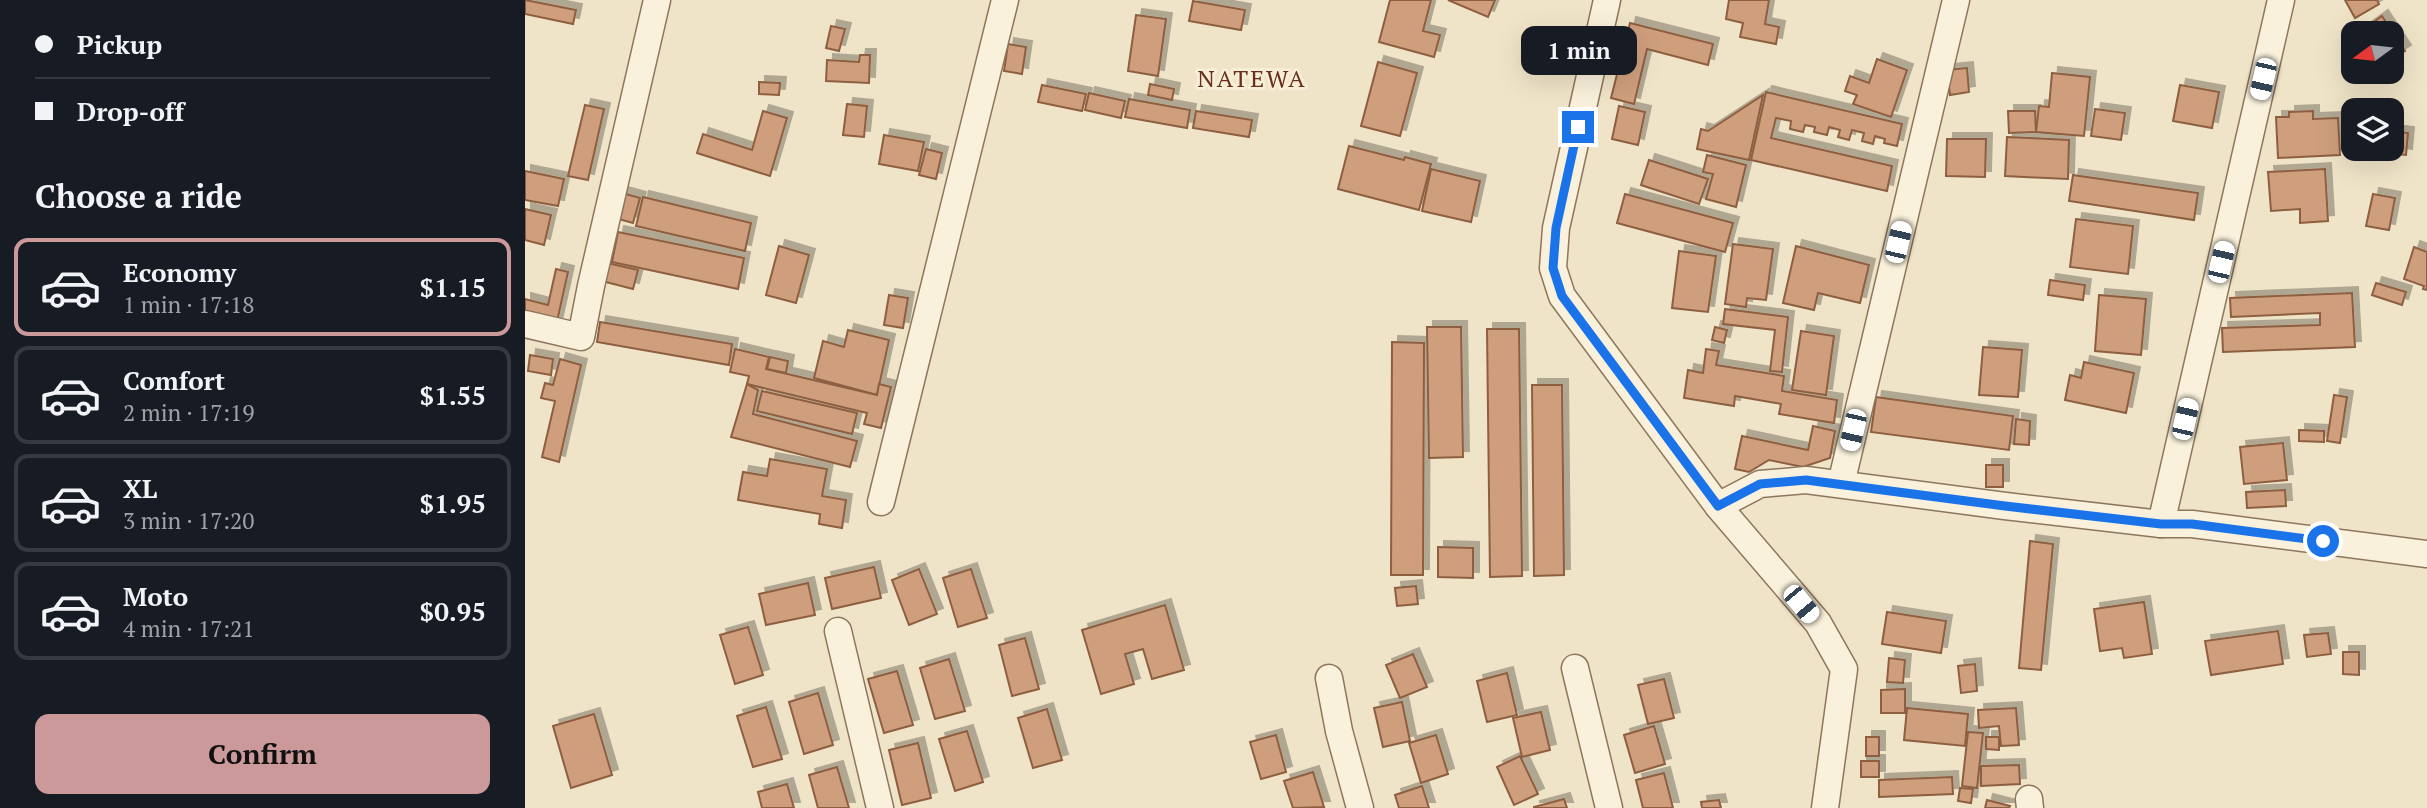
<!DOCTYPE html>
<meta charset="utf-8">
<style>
body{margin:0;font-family:"PT Serif",serif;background:#242831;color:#f1f3f6;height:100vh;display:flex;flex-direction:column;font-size:26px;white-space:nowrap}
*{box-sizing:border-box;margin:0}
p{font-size:23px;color:#9ea1a6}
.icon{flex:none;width:38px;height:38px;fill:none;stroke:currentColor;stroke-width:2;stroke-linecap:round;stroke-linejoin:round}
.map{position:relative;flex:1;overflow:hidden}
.panel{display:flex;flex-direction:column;background:#171b24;width:525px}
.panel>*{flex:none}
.hud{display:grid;align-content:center;height:154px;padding:0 35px;background:#171b24}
.needle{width:46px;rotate:255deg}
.buttons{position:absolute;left:1816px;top:21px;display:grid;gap:14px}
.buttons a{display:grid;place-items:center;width:63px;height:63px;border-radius:14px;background:#171b24;box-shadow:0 7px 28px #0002;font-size:35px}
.end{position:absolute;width:32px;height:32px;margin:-16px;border:9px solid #1a73e8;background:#fff;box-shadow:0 0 0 4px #fff}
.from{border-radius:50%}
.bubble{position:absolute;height:49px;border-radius:14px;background:#171b24;box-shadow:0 7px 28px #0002;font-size:23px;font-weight:700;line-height:49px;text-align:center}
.car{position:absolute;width:21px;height:42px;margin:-21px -10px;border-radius:9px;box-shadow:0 0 5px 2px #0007;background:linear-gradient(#fff 24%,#345 0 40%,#fff 0 76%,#345 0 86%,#fff 0)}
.hud b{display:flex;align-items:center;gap:24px;height:66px;font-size:26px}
.hud b+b{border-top:2px solid #363941}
.hud i{width:18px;height:18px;background:#f1f3f6}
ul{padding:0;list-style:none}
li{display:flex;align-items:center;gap:21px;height:98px;margin:0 14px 10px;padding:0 21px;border:4px solid #363941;border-radius:14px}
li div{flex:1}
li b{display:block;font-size:26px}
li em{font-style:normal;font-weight:700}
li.selected{border-color:#cc999b}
li>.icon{width:63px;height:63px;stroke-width:1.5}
h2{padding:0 35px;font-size:32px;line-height:84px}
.action{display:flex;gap:14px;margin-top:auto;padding:14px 35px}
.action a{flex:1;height:80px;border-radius:14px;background:#cc999b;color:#111;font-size:28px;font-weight:700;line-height:80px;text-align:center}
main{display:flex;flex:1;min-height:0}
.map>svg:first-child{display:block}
</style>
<main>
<section class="panel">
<div class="hud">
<b><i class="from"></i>Pickup</b>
<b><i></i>Drop-off</b>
</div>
<h2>Choose a ride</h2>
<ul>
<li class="selected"><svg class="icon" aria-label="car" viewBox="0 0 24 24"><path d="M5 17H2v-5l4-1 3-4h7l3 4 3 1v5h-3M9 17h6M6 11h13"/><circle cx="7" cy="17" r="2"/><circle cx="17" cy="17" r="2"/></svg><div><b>Economy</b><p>1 min · 17:18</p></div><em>$1.15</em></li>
<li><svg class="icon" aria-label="car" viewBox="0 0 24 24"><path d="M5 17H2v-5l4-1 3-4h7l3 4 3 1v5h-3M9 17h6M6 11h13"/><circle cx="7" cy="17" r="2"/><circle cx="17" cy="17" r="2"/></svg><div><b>Comfort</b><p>2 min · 17:19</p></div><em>$1.55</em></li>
<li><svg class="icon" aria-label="car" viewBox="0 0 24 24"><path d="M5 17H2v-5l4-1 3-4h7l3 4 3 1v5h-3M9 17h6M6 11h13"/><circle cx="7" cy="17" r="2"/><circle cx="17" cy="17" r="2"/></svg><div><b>XL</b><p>3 min · 17:20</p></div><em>$1.95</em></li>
<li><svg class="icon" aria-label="car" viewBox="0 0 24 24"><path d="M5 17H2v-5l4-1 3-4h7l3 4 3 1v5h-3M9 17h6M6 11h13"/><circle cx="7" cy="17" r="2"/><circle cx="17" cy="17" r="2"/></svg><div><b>Moto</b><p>4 min · 17:21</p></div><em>$0.95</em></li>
</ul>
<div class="action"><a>Confirm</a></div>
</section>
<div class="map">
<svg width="1902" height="808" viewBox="0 0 1902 808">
<defs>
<filter id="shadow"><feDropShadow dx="6" dy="-6" stdDeviation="0" flood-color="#0004"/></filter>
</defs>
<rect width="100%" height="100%" fill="#f0e4c8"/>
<!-- building -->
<g fill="#cf9f7d" stroke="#8d5f41" stroke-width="2" filter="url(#shadow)">
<polygon points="0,0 51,10 48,24 0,14"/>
<polygon points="865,0 906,0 898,31 915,35 909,57 854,42"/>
<polygon points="923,0 970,0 963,17"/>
<polygon points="1204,0 1244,0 1240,24 1254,27 1251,44 1215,37 1218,23 1201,19"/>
<polygon points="1820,0 1852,0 1854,4 1830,18"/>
<polygon points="668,1 720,10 716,30 664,21"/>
<polygon points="611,15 641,19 633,76 603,71"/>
<polygon points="1857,16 1880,51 1867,59 1867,33 1842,33 1839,29"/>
<polygon points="1105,23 1188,44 1183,65 1122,49 1109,104 1086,98"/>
<polygon points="306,26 320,29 314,51 301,48"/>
<polygon points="483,44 501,47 497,74 479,71"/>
<polygon points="335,55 345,55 344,83 301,81 302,60 334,62"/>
<polygon points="1352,59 1382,70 1366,117 1328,104 1332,95 1320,91 1325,76 1344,83"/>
<polygon points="853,62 892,73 875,136 836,126"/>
<polygon points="1442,68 1444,92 1425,95 1422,70"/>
<polygon points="1527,73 1565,77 1559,136 1511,132 1514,106 1524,107"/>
<polygon points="234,82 255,83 254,95 234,94"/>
<polygon points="625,84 649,89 647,100 623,95"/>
<polygon points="517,85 561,94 557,111 513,102"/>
<polygon points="1655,85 1694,92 1687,128 1648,121"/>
<polygon points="1241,92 1377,124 1372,146 1359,143 1360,139 1350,136 1348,144 1337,141 1339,133 1327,130 1324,140 1313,137 1315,130 1304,127 1302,135 1289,132 1290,127 1280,125 1278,132 1265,129 1266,121 1251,118 1246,138 1367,166 1362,191 1226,160"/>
<polygon points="564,93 600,101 596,118 560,110"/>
<polygon points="1238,95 1224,160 1172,149 1176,129 1183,131"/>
<polygon points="604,99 665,110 662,128 600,117"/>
<polygon points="322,104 342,106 339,137 318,135"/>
<polygon points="60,105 79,109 63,180 43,176"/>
<polygon points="1094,106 1120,112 1113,145 1087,139"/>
<polygon points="1570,109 1600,113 1596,140 1566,136"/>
<polygon points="238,111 262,118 245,176 172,153 178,134 227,150"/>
<polygon points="671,111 727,120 724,137 668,128"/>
<polygon points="1483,111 1510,111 1511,132 1484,133"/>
<polygon points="1788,111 1788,119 1813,118 1815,155 1753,158 1751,117 1764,117 1764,112"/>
<polygon points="1867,131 1883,133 1881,155 1855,152 1855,149 1867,149"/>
<polygon points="359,135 399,142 393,171 354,164"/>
<polygon points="1482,137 1544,140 1543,179 1480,176"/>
<polygon points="1422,139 1461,139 1460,177 1421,176"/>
<polygon points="824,146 879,160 880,157 906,164 894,210 813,189"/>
<polygon points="401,149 417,153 411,179 394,175"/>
<polygon points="1182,155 1221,165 1211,207 1181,199 1188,174 1178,172"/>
<polygon points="1124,160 1183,179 1174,204 1116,185"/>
<polygon points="906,169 955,181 946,222 897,211"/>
<polygon points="1800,169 1803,221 1775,223 1775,209 1746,211 1743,172"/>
<polygon points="0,171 39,179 33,206 0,200"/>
<polygon points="1548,175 1673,193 1669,220 1544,201"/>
<polygon points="97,193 115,198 108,223 90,218"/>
<polygon points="1100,194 1208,223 1200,252 1092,223"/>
<polygon points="1848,194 1870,198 1864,230 1841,226"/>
<polygon points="118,197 226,223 220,251 111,226"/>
<polygon points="0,209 26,215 19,245 0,240"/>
<polygon points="1551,219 1608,226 1603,274 1545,267"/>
<polygon points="93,232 219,258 213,289 87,262"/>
<polygon points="1208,244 1248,249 1241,300 1222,298 1221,307 1200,304"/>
<polygon points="254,246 284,255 271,303 241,295"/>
<polygon points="1271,246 1344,265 1335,303 1293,293 1289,310 1258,303"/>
<polygon points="1889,247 1902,252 1902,290 1898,289 1899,286 1879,279"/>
<polygon points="1154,251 1191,256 1183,312 1147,308"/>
<polygon points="82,263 113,270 108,289 77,281"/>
<polygon points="31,269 43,272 31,326 0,319 0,299 23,305"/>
<polygon points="1525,280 1560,285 1558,300 1523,295"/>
<polygon points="1851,283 1881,292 1877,305 1847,295"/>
<polygon points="1827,293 1830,347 1698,352 1697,328 1795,325 1795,313 1706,317 1705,298"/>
<polygon points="364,295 383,298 378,328 359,325"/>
<polygon points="1574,295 1621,299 1616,355 1570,351"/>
<polygon points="1200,309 1263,317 1257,372 1245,371 1250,330 1198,324"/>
<polygon points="75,322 207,344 204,365 72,342"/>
<polygon points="902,327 936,327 938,457 904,458"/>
<polygon points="1190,327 1202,330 1199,343 1187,340"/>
<polygon points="962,329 994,329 997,576 965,577"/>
<polygon points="323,330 364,340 352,395 289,378 298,341 319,347"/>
<polygon points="1276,331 1309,336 1301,395 1267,390"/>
<polygon points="867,342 899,343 898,575 866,575"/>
<polygon points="1458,347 1497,350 1493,397 1454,395"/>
<polygon points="210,349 244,357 241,369 352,395 354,384 366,387 356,428 339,424 342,413 222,384 224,376 205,372"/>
<polygon points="1181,349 1194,351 1191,365 1259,376 1257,391 1312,400 1309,423 1254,414 1256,404 1210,396 1209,406 1159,398 1163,370 1178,373"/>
<polygon points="5,355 28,359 26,375 3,371"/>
<polygon points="245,357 263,361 261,373 242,369"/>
<polygon points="35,359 56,365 34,462 17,457 30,401 16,398 20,383 28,385"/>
<polygon points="1559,362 1609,373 1601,413 1540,400 1545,375 1556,378"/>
<polygon points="222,384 233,390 228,414 332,441 325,467 206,437"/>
<polygon points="1007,385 1037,385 1039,575 1009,576"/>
<polygon points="237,391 332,413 327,434 232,411"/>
<polygon points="1809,395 1822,397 1815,443 1802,441"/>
<polygon points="1351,397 1488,416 1484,450 1346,432"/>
<polygon points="1491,419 1505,421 1504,445 1489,444"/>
<polygon points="1288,426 1310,431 1305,458 1278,467 1244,460 1224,472 1210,469 1217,436 1283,450"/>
<polygon points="1774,430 1799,431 1799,442 1774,441"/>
<polygon points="1758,443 1762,480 1719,484 1715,447"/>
<polygon points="245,459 302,469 297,496 321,500 317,528 294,524 295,514 213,500 218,472 242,476"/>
<rect x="1461" y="465" width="17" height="22"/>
<polygon points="1760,490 1761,506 1722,508 1721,492"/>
<polygon points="1505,541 1528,544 1516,670 1494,668"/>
<polygon points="913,547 948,548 948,578 913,577"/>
<polygon points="349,567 356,598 307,609 300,578"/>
<polygon points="394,569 412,614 384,625 367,580"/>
<polygon points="446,569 462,618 433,627 418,578"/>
<polygon points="283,583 290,615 241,625 234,594"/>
<polygon points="891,586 893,604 872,606 870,588"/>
<polygon points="1619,602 1627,654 1599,658 1597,648 1575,651 1569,609"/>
<polygon points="640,605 659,670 627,679 618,649 600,654 609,684 576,694 557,630"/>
<polygon points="1362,612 1421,621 1416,653 1357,644"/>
<polygon points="223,627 238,675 210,684 195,635"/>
<polygon points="1753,631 1758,664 1686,675 1680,641"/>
<polygon points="1803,633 1806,654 1782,657 1779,635"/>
<polygon points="500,638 514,689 487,696 474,645"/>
<polygon points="1818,652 1834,652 1834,675 1818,674"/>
<polygon points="888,654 902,687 875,698 861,665"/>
<polygon points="1364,658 1380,660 1378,683 1362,682"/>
<polygon points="424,659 440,711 410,719 395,668"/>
<polygon points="1450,664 1452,691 1436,693 1433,666"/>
<polygon points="372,671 388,725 359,733 343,679"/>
<polygon points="982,673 992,715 962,722 952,681"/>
<polygon points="1139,679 1149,718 1123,724 1113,685"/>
<polygon points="1380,689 1380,713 1356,713 1356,690"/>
<polygon points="293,693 308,745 279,754 264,702"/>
<polygon points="877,702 885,741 858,747 849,708"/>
<polygon points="241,707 257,759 228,767 212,716"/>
<polygon points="1382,708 1443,714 1440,746 1379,740"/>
<polygon points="1491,708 1494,745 1476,746 1474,726 1454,728 1453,710"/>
<polygon points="522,709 537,760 508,768 493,718"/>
<polygon points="1016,712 1025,750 997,757 988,718"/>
<polygon points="69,714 87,775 46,788 28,726"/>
<polygon points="1129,726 1140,764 1110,773 1099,735"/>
<polygon points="442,731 458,782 430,791 414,739"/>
<polygon points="1443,732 1458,733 1452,788 1437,786"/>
<polygon points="751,735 761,772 736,779 725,742"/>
<polygon points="911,735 923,774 896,783 884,743"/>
<rect x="1341" y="737" width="13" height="19"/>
<polygon points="1461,737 1474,737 1474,750 1461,749"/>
<polygon points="393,743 406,798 377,805 364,750"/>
<polygon points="995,756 1013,794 989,805 972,767"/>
<rect x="1336" y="761" width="18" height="16"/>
<polygon points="1494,765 1495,784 1456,786 1456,766"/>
<polygon points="312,767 324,808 293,808 284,775"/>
<polygon points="788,772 799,807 768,808 759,781"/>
<polygon points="1139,773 1148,808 1118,808 1111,780"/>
<polygon points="1427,777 1428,794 1354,797 1354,780"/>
<polygon points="262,784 269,808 237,808 233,792"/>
<polygon points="897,786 904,808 874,808 870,795"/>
<polygon points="1435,788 1448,789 1446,803 1433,801"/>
<polygon points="1039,799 1042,808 1009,808 1009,807"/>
<polygon points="1194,800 1196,808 1177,808 1176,802"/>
<polygon points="1462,800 1485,806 1484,808 1460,808"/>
</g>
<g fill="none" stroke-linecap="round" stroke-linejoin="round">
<defs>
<g id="street">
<polyline points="1082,0 1031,228 1028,268 1037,296 1193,506 1293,623 1319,669 1300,808"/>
<polyline points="0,324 56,337 66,286 132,0"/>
<polyline points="1316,484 1431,0"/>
<polyline points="356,502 480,0"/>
<polyline points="1193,506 1235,484 1281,480 1480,506 1636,524 1667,524 1902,554"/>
<polyline points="1636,524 1756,0"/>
<polyline points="313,631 355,808"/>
<polyline points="1050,668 1084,808"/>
<polyline points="804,678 814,731 835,808"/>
<polyline points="1504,799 1505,808"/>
</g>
</defs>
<!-- street casing -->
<use href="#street" stroke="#8d765c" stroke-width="29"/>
<!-- street -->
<use href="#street" stroke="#faf1dc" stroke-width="26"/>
</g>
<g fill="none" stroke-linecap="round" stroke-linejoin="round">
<!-- route -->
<polyline stroke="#1a73e8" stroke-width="9" points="1053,127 1031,228 1028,268 1037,296 1193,506 1235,484 1281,480 1480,506 1636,524 1667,524 1798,541"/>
</g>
<g text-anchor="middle" stroke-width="6" stroke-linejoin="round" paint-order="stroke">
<!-- quarter labels -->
<g font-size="24" letter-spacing="2" fill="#6b2e1e" stroke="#f7eed8">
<text x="727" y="87">NATEWA</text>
</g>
</g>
</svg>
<div class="buttons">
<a><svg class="needle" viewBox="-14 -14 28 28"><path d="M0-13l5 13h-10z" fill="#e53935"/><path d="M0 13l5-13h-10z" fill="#9ea1a6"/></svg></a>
<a><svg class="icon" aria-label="layers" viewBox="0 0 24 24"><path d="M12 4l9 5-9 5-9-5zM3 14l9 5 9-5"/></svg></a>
</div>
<i class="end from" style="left:1798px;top:541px"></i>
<i class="end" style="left:1053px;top:127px"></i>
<div class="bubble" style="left:996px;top:26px;width:116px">1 min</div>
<i class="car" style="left:1738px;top:79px;rotate:193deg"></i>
<i class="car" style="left:1373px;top:242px;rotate:13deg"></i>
<i class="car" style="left:1696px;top:262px;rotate:13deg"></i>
<i class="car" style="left:1660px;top:419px;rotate:13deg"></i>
<i class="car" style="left:1328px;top:430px;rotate:193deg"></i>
<i class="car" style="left:1276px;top:604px;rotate:140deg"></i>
</div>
</main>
